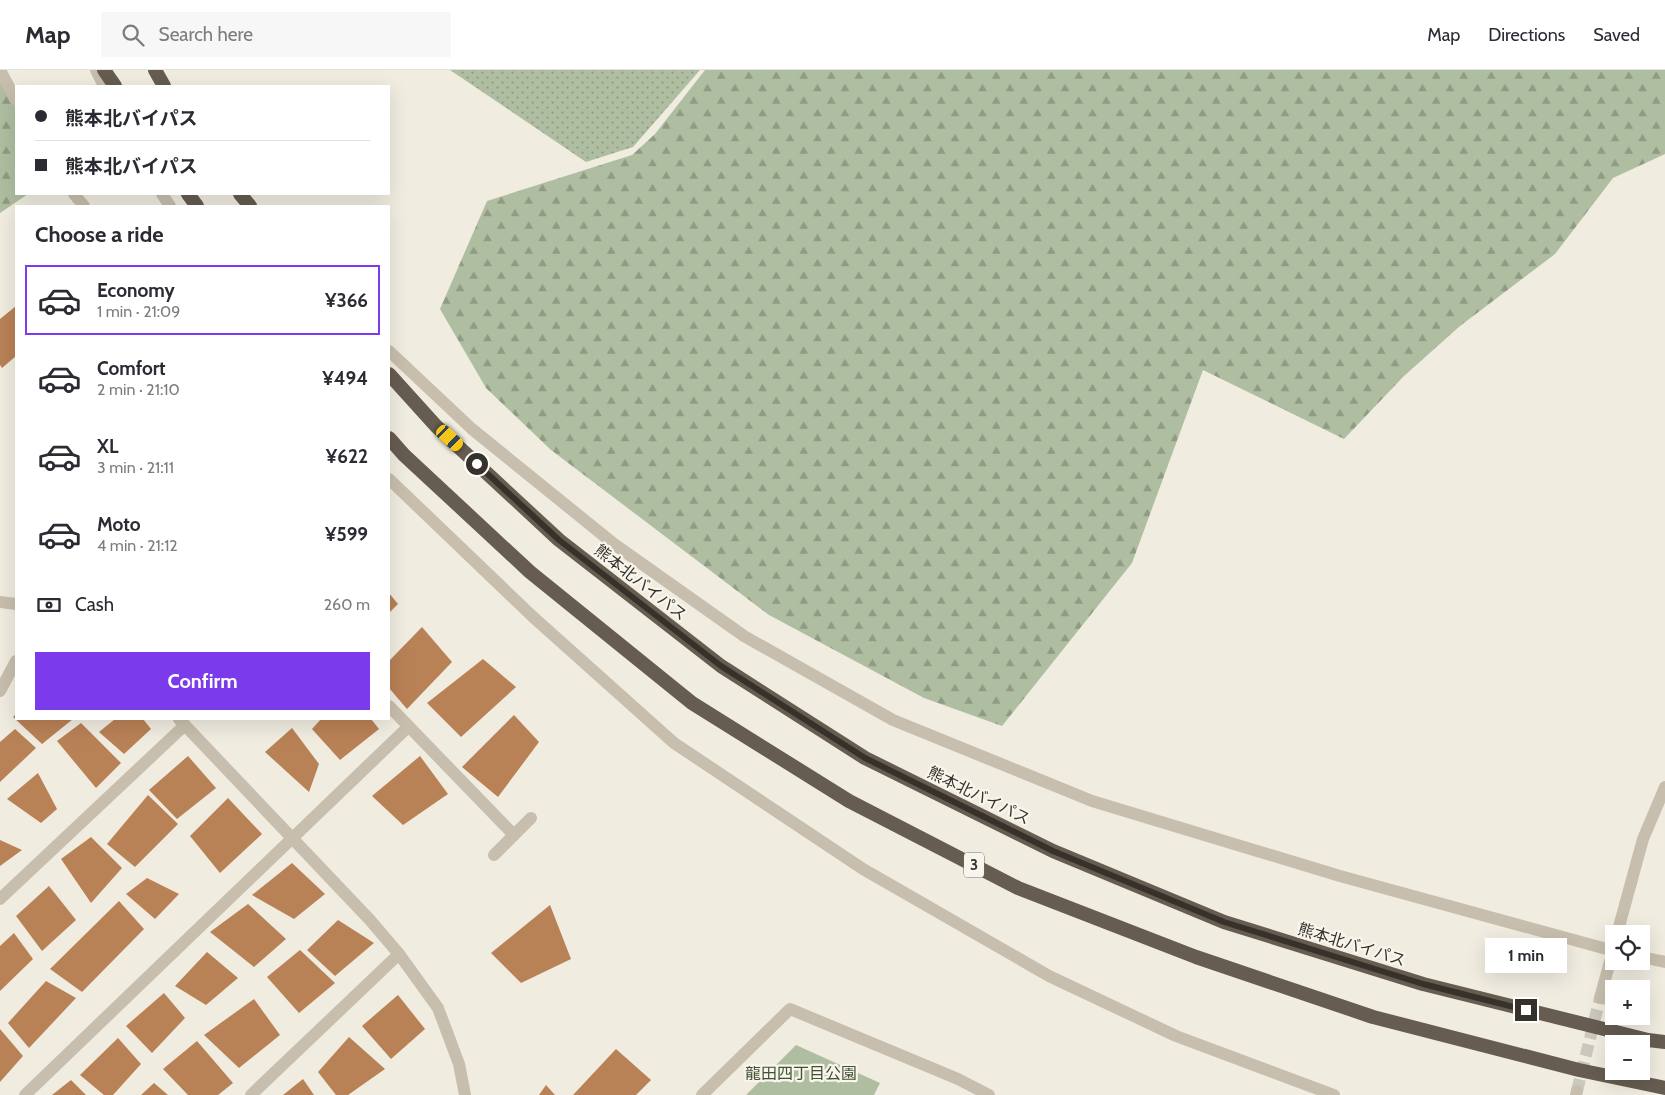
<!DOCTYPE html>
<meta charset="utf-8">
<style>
body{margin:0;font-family:Cabin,"Noto Sans JP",sans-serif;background:#f7f7f7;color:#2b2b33;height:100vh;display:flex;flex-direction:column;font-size:19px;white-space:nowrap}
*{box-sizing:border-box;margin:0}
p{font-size:16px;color:#7c7c81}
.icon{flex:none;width:28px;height:28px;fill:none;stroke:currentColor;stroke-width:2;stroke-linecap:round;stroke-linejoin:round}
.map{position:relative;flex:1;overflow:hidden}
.drawer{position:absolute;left:15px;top:135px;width:375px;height:515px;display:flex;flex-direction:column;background:#fff;border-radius:0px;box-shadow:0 5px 20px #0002}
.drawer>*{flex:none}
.top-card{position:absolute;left:15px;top:15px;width:375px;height:110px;border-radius:0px;box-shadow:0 5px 20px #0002;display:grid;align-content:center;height:110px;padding:0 20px;background:#fff}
.buttons{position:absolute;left:1605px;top:855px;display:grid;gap:10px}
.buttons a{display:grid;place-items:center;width:45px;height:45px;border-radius:0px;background:#fff;box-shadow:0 5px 20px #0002;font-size:25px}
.end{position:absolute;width:22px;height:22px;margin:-11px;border:6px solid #37312b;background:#fff;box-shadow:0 0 0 2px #fff}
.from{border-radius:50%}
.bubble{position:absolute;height:35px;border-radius:0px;background:#fff;box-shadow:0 5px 20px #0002;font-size:16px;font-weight:800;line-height:35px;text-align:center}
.car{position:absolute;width:15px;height:30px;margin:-15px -8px;border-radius:6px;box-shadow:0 0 4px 1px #0007;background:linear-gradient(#f5c518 24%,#345 0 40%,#f5c518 0 76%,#345 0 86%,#f5c518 0)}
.top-card b{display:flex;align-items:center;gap:18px;height:48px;font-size:19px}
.top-card b+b{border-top:1px solid #e1e1e2}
.top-card i{width:12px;height:12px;background:#2b2b33}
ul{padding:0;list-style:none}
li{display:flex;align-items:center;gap:15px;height:70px;margin:0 10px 8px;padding:0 10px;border:2px solid transparent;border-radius:0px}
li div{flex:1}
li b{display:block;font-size:19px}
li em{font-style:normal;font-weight:800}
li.selected{border-color:#7c3aed}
li>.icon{width:45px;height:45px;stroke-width:1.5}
h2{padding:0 20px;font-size:22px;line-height:60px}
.pay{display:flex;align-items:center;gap:12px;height:55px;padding:0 20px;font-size:19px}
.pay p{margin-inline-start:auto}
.action{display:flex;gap:10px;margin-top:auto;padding:10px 20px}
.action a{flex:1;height:58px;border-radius:0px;background:#7c3aed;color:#fff;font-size:20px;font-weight:800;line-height:58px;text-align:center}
header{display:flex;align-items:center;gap:30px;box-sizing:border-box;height:70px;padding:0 25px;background:#fff;border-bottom:1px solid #e1e1e2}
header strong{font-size:24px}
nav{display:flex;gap:28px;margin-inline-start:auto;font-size:18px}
.search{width:350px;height:45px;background:#f7f7f7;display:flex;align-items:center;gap:12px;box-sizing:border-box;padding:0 18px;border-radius:0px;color:#7c7c81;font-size:19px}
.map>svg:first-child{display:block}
</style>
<header>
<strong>Map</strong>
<div class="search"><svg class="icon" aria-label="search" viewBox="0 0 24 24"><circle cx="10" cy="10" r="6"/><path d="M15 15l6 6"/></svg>Search here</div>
<nav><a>Map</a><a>Directions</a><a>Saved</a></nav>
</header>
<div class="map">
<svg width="1665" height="1025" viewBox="0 0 1665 1025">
<defs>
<pattern id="grass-dots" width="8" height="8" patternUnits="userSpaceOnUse" patternTransform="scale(1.25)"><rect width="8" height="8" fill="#afbea1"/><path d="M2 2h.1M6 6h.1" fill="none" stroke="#8f9b83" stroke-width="1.8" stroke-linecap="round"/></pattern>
<pattern id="forest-firs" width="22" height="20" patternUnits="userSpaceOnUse" patternTransform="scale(1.25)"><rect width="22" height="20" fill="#afbea1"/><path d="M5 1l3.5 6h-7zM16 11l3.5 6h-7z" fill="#8f9b83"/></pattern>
</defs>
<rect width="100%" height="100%" fill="#f0ece0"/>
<!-- grass -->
<polygon fill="url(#grass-dots)" points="450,0 700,0 633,77 586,92"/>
<!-- forest -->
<g fill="url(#forest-firs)">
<polygon points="705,0 1665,0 1665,84 1613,108 1555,184 1460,256 1404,306 1344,369 1203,300 1132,493 1002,656 924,628 769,545 551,380 486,318 440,239 487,131 632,85 655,64"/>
<polygon points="0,6 16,39 16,124 28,124 0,143"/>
</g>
<!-- park -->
<polygon fill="#afbea1" points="796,975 880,1013 874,1025 746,1025"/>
<!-- building -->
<g fill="#b98156">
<polygon points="16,236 16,286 2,298 0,295 0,249"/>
<polygon points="389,523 398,534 389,543"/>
<polygon points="422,557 452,592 407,639 389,618 389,591"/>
<polygon points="483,589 516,617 461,667 427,633"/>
<polygon points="16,644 16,649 73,649 42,674 13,647"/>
<polygon points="514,645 539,672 498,727 462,697"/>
<polygon points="115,649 143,649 151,659 124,684 99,662"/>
<polygon points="321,649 371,649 379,659 340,690 312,659"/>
<polygon points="81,653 121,693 96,718 57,671"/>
<polygon points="292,658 319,694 309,722 265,682"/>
<polygon points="15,659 36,678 0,712 0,672"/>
<polygon points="188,686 216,718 177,749 149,720"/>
<polygon points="420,686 448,724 403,755 372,726"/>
<polygon points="38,703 57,739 41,753 7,729"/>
<polygon points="148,725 178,754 135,797 107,774"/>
<polygon points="228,728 262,764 220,803 190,766"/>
<polygon points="91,767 122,798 91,833 61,789"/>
<polygon points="0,770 22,780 0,796"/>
<polygon points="292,793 325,824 294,849 252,825"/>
<polygon points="147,808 179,824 155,849 126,824"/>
<polygon points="49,816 76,850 42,881 16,846"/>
<polygon points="119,831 144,859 82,922 50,899"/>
<polygon points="248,834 286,869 254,897 210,862"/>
<polygon points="550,835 571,889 521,913 491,883"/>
<polygon points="338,850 374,873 335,906 307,880"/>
<polygon points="14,863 33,889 0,921 0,876"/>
<polygon points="300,880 335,913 299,943 267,907"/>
<polygon points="207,882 238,908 206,935 175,916"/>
<polygon points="46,911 76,928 29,978 8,953"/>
<polygon points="164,923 185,948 152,983 126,956"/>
<polygon points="398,925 425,959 391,989 362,956"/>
<polygon points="254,929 280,965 239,998 204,965"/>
<polygon points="0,959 23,986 0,1012"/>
<polygon points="349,967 385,999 348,1025 336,1025 318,1002"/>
<polygon points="118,968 141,994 113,1025 104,1025 80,1005"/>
<polygon points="197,971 233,1013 218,1025 188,1025 163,999"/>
<polygon points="616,979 651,1010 636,1025 573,1025"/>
<polygon points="303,1009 314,1025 283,1025"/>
<polygon points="71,1010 86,1025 52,1025"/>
<polygon points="154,1013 168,1025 141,1025"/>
<polygon points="546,1015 555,1025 539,1025"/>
</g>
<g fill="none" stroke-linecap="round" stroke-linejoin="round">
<!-- minor-tunnel -->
<polyline stroke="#cbc7bc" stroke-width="12" stroke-dasharray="12 6" stroke-linecap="butt" points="1577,1021 1600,928"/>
<!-- service -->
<polyline stroke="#c7bead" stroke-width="12" points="494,785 531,748"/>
<!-- minor -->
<g stroke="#c7bead" stroke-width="12">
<polyline points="0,0 16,30"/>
<polyline points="96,0 104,16"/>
<polyline points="74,124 84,136"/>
<polyline points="162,124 170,136"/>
<polyline points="389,281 472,359 614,474 744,566 893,650 1092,731 1340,806 1614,881"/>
<polyline points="389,409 532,546 674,673 863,799 1049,906 1176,966 1334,1025"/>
<polyline points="0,532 16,534"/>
<polyline points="0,621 16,591"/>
<polyline points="389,636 514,765"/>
<polyline points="179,649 370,850 399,884 438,938 459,994 465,1025"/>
<polyline points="0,829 185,655"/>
<polyline points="1617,864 1643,769 1665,717"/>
<polyline points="1641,887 1665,892"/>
<polyline points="1600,928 1614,877"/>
<polyline points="25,1025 408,657"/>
<polyline points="251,1025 399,884"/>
<polyline points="702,1025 790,939 958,1009 989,1025"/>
<polyline points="1576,1025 1577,1021"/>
</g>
<!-- trunk -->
<g stroke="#665c50" stroke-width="14">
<polyline points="104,0 115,16"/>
<polyline points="155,0 164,16"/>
<polyline points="188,124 197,136"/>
<polyline points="240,124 250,136"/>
<polyline points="389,304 436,356 559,470 721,596 865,688 1053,781 1224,852 1423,914 1648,970 1665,972"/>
<polyline points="389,368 404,385 530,502 692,633 849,731 1018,818 1196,887 1373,947 1579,1000 1665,1018"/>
</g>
</g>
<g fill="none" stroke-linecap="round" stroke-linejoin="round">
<!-- route -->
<polyline stroke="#37312b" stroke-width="6" points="477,394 559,470 721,596 865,688 1053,781 1224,852 1423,914 1526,940"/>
</g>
<g text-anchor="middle" stroke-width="4.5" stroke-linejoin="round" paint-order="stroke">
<!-- shield labels -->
<rect fill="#f8f5ec" stroke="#716c65" stroke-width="1" x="964" y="782.5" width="20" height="25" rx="4"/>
<g font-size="15" font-weight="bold" fill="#37312b">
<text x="974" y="800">3</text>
</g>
<!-- street labels -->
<g font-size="16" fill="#37312b" stroke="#f8f5ec">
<text transform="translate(641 512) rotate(38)" y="6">熊本北バイパス</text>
<text transform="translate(979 725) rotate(26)" y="6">熊本北バイパス</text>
<text transform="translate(1352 874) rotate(17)" y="6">熊本北バイパス</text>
</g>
<!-- park labels -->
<g font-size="16" fill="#405231" stroke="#f8f5ec">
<text x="801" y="1009">龍田四丁目公園</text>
</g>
</g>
</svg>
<div class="buttons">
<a><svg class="icon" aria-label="locate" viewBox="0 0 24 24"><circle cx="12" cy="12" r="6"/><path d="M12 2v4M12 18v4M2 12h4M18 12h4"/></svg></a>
<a>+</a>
<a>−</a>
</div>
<i class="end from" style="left:477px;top:394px"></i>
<i class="end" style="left:1526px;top:940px"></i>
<div class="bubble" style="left:1485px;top:868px;width:82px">1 min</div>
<i class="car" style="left:450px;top:368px;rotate:133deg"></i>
<div class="top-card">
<b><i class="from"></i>熊本北バイパス</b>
<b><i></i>熊本北バイパス</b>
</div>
<section class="drawer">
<h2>Choose a ride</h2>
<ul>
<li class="selected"><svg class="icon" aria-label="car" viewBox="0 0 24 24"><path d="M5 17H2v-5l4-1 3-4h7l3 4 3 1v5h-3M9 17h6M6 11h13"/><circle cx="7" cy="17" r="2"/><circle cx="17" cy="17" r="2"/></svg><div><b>Economy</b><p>1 min · 21:09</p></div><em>¥366</em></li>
<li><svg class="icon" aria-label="car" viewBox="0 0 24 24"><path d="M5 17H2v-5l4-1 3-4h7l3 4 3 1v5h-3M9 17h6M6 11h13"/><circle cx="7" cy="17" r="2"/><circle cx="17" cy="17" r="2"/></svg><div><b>Comfort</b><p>2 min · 21:10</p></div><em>¥494</em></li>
<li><svg class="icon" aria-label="car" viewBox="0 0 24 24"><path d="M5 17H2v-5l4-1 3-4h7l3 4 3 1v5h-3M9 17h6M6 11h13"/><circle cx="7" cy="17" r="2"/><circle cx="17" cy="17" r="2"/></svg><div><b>XL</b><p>3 min · 21:11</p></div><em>¥622</em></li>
<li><svg class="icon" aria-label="car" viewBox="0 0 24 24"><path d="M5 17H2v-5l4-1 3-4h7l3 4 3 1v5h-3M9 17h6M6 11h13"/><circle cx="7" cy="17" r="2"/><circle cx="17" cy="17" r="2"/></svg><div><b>Moto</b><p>4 min · 21:12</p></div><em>¥599</em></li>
</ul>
<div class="pay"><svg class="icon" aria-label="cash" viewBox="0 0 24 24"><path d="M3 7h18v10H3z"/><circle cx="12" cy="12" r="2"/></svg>Cash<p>260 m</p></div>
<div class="action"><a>Confirm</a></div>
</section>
</div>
